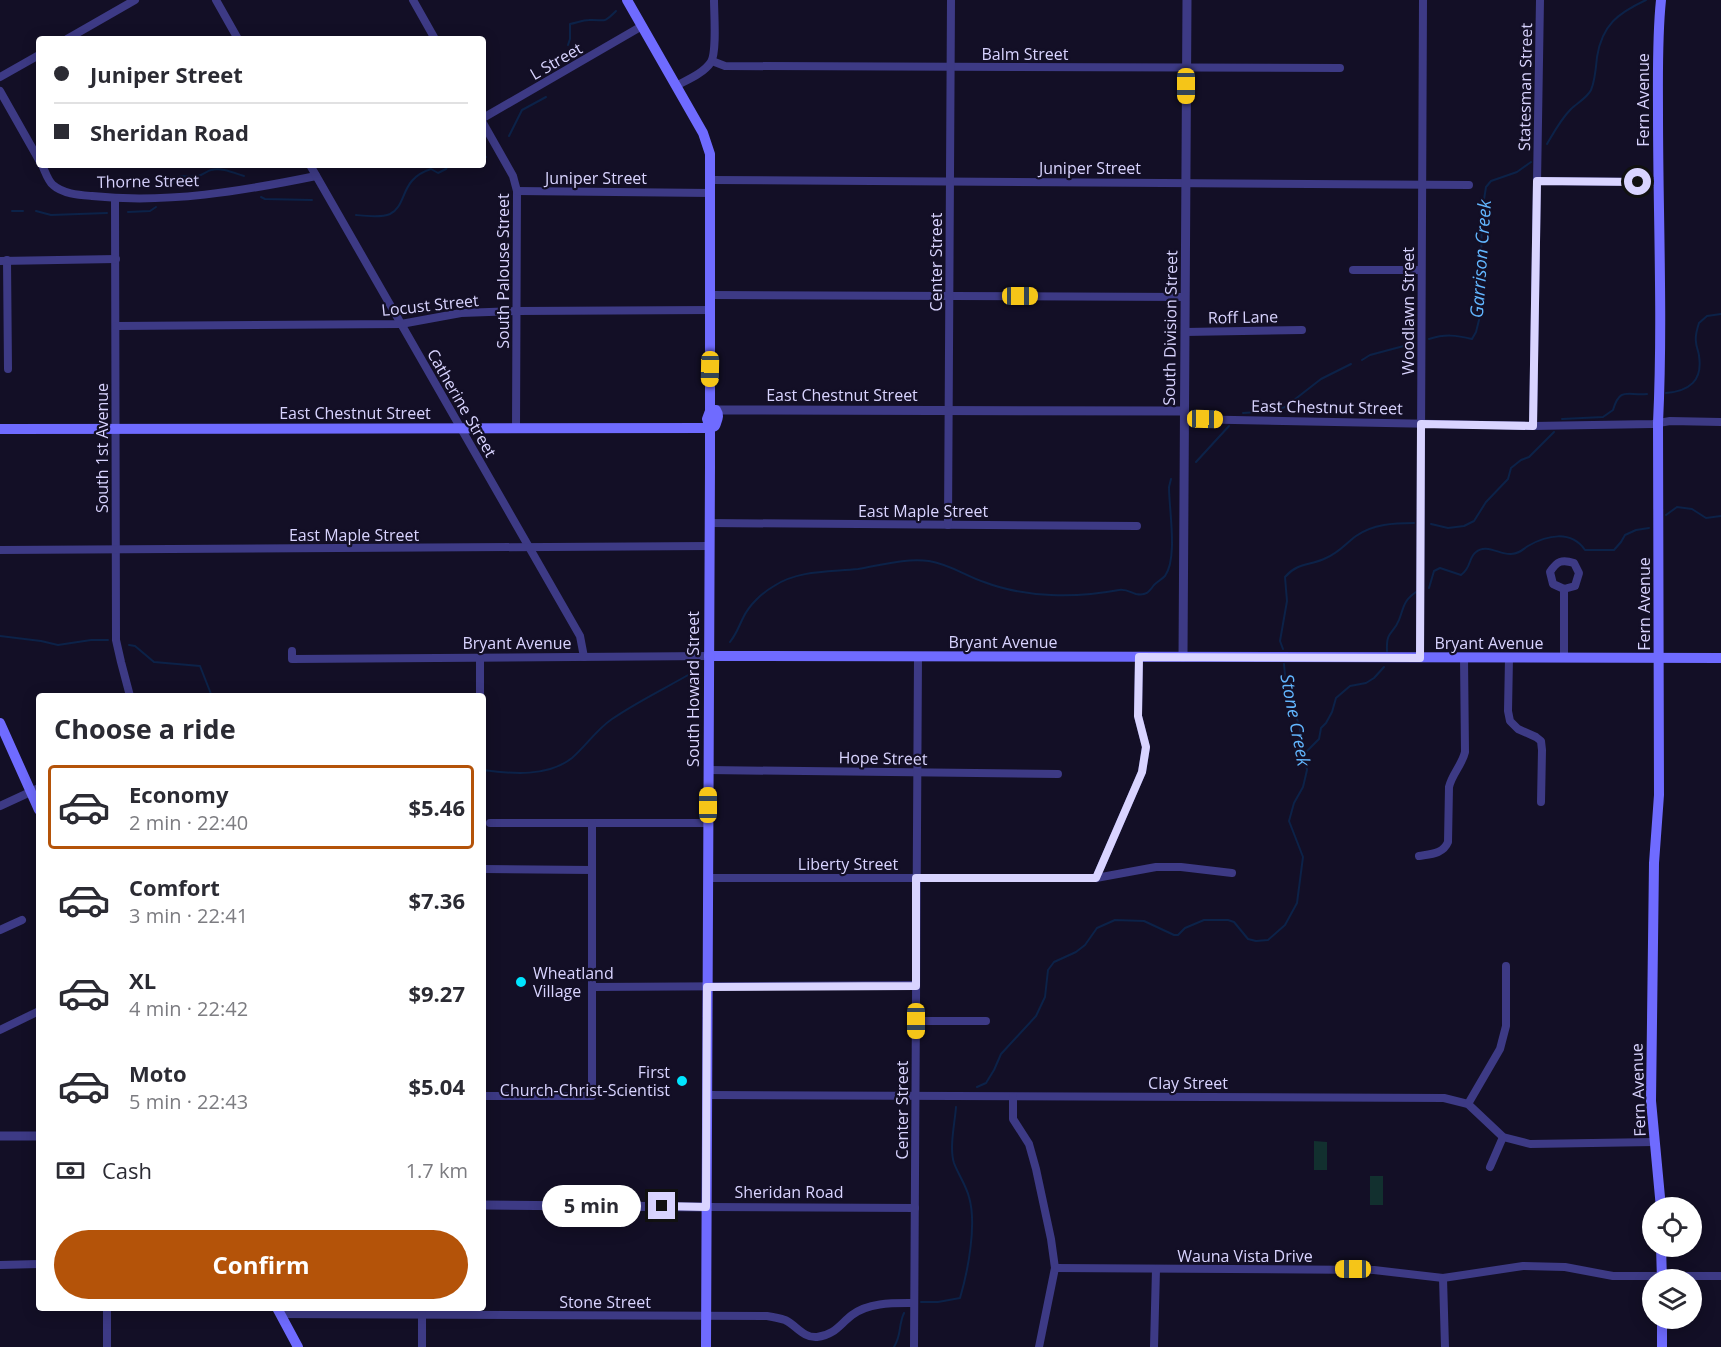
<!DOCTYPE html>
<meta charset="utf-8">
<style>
body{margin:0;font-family:"Open Sans",sans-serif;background:#f2f2f3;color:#2b2b33;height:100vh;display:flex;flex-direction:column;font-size:22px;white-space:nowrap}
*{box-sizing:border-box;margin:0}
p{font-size:20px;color:#7c7c81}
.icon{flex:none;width:33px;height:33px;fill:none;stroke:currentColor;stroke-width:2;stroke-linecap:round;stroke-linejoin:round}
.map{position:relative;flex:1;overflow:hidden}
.panel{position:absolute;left:36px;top:693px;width:450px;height:618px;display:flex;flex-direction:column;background:#fff;border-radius:6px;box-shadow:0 3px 15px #0003}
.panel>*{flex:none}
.banner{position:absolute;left:36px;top:36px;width:450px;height:132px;border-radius:6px;box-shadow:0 3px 15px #0003;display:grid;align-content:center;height:132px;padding:0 18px;background:#fff}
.tools{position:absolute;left:1642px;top:1197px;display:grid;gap:12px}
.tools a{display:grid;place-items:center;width:60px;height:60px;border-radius:50%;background:#fff;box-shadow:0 3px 15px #0003;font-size:30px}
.end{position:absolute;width:27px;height:27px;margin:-14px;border:8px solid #d9d4ff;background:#111;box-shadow:0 0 0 3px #111}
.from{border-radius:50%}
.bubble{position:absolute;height:42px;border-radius:21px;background:#fff;box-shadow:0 3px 15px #0003;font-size:20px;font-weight:700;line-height:42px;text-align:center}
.car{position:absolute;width:18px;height:36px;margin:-18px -9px;border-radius:8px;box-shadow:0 0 4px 2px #0007;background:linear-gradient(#f5c518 24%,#345 0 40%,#f5c518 0 76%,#345 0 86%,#f5c518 0)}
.banner b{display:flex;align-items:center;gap:21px;height:57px;font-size:22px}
.banner b+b{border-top:2px solid #e1e1e2}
.banner i{width:15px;height:15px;background:#2b2b33}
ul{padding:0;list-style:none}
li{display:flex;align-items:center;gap:18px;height:84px;margin:0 12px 9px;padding:0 6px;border:3px solid transparent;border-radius:6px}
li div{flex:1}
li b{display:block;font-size:22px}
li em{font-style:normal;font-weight:700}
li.on{border-color:#b45309}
li>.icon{width:54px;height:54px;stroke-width:1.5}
h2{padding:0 18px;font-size:27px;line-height:72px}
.pay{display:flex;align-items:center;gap:15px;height:66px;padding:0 18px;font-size:22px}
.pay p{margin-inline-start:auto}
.cta{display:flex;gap:12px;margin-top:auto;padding:12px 18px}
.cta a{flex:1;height:69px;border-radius:36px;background:#b45309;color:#fff;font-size:24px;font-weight:700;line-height:69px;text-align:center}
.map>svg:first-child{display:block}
</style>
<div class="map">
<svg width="1721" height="1347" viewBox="0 0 1721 1347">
<rect width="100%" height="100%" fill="#130f26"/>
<!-- green -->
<g fill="#12302f">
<polygon points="1314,1141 1327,1142 1327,1170 1314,1170"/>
<rect x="1370" y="1176" width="13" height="29"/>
</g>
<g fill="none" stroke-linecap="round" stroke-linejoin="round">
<!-- stream -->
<g stroke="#0c2248" stroke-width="2">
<path d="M568,45l2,-6v-15c6,-1 13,-4 19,-4 16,-1 13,5 27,-9"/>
<polyline points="509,136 522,110 546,97"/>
<path d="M1547,144c7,-12 14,-25 24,-35 6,-6 16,-11 20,-19 4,-9 5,-23 6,-33 5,-32 21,-44 49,-57"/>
<polyline points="483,154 486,157"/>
<path d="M173,183c6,-12 15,-4 25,-7 5,-1 9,-5 13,-6 11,-3 23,3 33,6"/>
<polyline points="261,197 265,199 312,200"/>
<polyline points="12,211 23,211"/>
<polyline points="36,211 51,215 107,213"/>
<polyline points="128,212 150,211 156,207"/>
<path d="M356,215c9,1 25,3 34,-1 18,-9 9,-35 41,-45l7,4 8,-4 2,-4"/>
<path d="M1429,339c16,-5 27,-4 43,0l4,-7 4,-16 2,-104 4,-25 5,-6 26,-9 14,-10"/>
<polyline points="1362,360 1370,355 1415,343"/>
<path d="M1666,393c23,-2 37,-12 33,-37 0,-4 -3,-9 -3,-14 -1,-6 1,-13 3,-19l8,-7 14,-2"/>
<polyline points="1243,413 1273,411 1285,407 1321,379 1351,364"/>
<path d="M1562,419l41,-2 10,-7c7,-24 15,-14 34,-16"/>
<polyline points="1196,462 1229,426"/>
<polyline points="1666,515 1677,507 1692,509 1706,518 1721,516"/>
<polyline points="1431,524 1448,528 1464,526 1474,521 1486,502 1508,479 1511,468 1521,460 1529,457 1554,432"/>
<path d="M1429,588l5,-17 6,-3 21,7c11,-8 7,-17 15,-23 10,-9 24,3 35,2 8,0 11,-4 17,-8 19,-11 43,-16 57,4h29l7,-8 4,-7 11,-5 13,-2"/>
<polyline points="0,636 41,641 58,645 91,640 108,640"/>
<path d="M730,642c7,-9 8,-14 13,-24 6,-13 19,-25 31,-32 24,-16 56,-14 84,-17 24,-4 47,-11 71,-8 20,3 37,15 55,21 42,16 92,16 135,8 7,-1 11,2 17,4 10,2 13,-2 18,-9 3,-3 8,-6 11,-9 13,-18 4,-66 4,-89l2,-8"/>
<polyline points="129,645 135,646 154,662 200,666 211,694 226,696"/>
<path d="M1283,649l-3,-8 7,-40 -2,-24c13,-15 25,-11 41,-19 14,-6 19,-14 30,-22 17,-12 38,-13 58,-13"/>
<path d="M1387,651c-1,-21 6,-16 12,-31 5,-13 4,-19 17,-28"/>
<polyline points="1305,753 1319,739 1321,728 1326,723 1332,712 1336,698 1350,686 1366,683 1374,678 1384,667"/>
<path d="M483,770c29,4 65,7 89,-12 14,-12 24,-28 40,-39 26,-18 56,-32 83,-48"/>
<polyline points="977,1087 986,1083 994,1070 1001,1054 1036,1016 1045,997 1048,970 1054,962 1076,952 1085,945 1097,928 1115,920 1144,921 1174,935 1178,935 1185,928 1204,920 1228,920 1234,922 1248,939 1256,941 1268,940 1285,925 1297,903 1303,857 1289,821 1294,803 1303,787 1307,770 1300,729 1295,712 1290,703 1286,686 1284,664"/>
<path d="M921,1302h17l22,-4c8,-27 17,-74 9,-101 -3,-12 -11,-23 -15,-34 -5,-15 1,-41 2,-56"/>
<path d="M894,1347c8,-13 4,-21 10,-34"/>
</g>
<!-- minor -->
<g stroke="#3d3a85" stroke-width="8">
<polyline points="216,0 238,39"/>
<polyline points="413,0 435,39"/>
<polyline points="67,39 135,0"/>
<polyline points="712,61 725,66 1340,68"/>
<polyline points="0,77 39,55"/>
<path d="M676,86c11,-6 28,-13 35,-24 6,-10 3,-49 3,-62"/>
<polyline points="0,91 39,160"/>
<polyline points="483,118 642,26"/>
<polyline points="483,123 513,176 517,191 516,428"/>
<path d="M42,165c3,6 6,16 11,20 10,9 27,10 39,11 75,8 151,-5 224,-20"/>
<polyline points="310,165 580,636 584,657"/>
<polyline points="711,180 1469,185"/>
<polyline points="1537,181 1658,182"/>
<polyline points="517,191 711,193"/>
<polyline points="115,199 116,640 121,662 130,696"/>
<polyline points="7,260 8,369"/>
<polyline points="0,261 116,259"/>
<polyline points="1353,270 1421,270"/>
<polyline points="711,295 1185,297"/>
<polyline points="116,326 401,324 461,313 517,311 711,310"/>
<polyline points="1185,332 1302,330"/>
<polyline points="1184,419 1533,426 1653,424 1670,421 1721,422"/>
<polyline points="1533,426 1540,0"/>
<polyline points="709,523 1137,526"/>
<polyline points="948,525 951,0"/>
<polyline points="0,550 709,546"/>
<polyline points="292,651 292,659 709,656"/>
<polyline points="480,658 480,696"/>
<polyline points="1420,658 1423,0"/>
<polyline points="1509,658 1508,711 1510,721 1518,729 1536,737 1541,741 1542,750 1541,802"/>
<path d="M1564,658v-69l11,-3 4,-13 -5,-10c-12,-4 -17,-2 -24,9l3,12 11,5"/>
<polyline points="708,770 1058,774"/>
<polyline points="0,806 39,788"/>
<polyline points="490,823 708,823"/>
<path d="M1419,856c12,-2 24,-2 29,-14l1,-55c3,-13 13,-22 16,-35l-1,-94"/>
<polyline points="483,869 592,870"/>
<polyline points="708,878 1096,878 1156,867 1181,867 1232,873"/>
<polyline points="1096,878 1142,772 1146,747 1138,716 1139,657"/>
<polyline points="0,930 22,920"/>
<polyline points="592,987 916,985"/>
<polyline points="916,1021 986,1021"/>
<polyline points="0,1030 39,1011"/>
<polyline points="707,1095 1444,1098 1468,1104 1503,1137 1530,1144 1654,1142"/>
<polyline points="483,1096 592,1096 592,823"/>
<polyline points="1013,1097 1013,1119 1029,1144 1036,1169 1051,1239 1055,1268 1039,1347"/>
<polyline points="1468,1104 1500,1049 1506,1026 1506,966"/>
<polyline points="1490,1167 1503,1137"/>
<polyline points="706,1207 915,1208"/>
<polyline points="0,1265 39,1264"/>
<polyline points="1055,1268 1374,1270 1443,1278 1523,1266 1565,1267 1613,1276 1721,1276"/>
<polyline points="1443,1278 1445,1347"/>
<polyline points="107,1308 107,1347"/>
<path d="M280,1314l487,2c6,1 12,2 18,4 11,5 18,18 32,17 18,-2 23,-13 35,-22 17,-13 42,-12 62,-12"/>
<polyline points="422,1347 422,1314"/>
<polyline points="914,1347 918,657"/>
<polyline points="1154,1347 1156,1269"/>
</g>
<!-- tertiary -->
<g stroke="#3d3a85" stroke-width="9">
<polyline points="716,410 1184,411"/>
<polyline points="1183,657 1187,0"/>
<polyline points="0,1136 39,1136"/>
<polyline points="483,1205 706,1207"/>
</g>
<!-- secondary -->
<g stroke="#6f6bff" stroke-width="10">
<polyline points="627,0 703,133 710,154 710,411"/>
<polyline points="0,429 710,428"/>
<polyline points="709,656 1721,658"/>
<polyline points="0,723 39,810"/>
<path d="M1661,1208l-10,-107 3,-238 5,-68 -1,-372c5,-103 0,-206 0,-309 0,-38 -1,-76 3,-114"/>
<polyline points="1661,1246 1662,1280"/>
<polyline points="277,1308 298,1347"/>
<polyline points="1662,1318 1662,1347"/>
<path d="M706,1347l4,-881v-38l-3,-9 3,-8 6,-1c4,6 1,10 -1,16l-5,2"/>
</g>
</g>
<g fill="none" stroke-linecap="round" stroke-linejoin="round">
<!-- route -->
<polyline stroke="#d9d4ff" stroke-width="8" points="662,1206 706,1207 707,987 916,986 916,878 1096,878 1142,772 1146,747 1138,716 1139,657 1420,658 1421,424 1533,426 1537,181 1638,182"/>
</g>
<!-- markers -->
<g fill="#00e5ff" stroke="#130f26" stroke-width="2">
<circle cx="521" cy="982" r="6"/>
<circle cx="682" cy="1081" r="6"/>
</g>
<g text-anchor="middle" stroke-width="4.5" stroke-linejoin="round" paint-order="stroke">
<!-- street labels -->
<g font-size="16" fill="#d9d4ff" stroke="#130f26">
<text x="1025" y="60">Balm Street</text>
<text transform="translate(556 61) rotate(-30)" y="6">L Street</text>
<text transform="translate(1525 87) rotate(-89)" y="6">Statesman Street</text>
<text transform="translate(1643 100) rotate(-90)" y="6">Fern Avenue</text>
<text x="1090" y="174">Juniper Street</text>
<text x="596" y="184">Juniper Street</text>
<text transform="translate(148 181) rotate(-1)" y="6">Thorne Street</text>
<text transform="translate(936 262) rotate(-90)" y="6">Center Street</text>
<text transform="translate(503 271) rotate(-90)" y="6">South Palouse Street</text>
<text transform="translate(430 305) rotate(-6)" y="6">Locust Street</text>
<text transform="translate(1408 311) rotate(-90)" y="6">Woodlawn Street</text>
<text transform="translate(1243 317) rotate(-1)" y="6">Roff Lane</text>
<text transform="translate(1170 328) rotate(-89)" y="6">South Division Street</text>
<text x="842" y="401">East Chestnut Street</text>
<text transform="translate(462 403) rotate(60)" y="6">Catherine Street</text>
<text transform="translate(1327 407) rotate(1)" y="6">East Chestnut Street</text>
<text x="355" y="419">East Chestnut Street</text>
<text transform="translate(102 448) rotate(-90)" y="6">South 1st Avenue</text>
<text x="923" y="517">East Maple Street</text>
<text x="354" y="541">East Maple Street</text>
<text transform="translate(1644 604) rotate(-90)" y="6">Fern Avenue</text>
<text x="1003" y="648">Bryant Avenue</text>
<text x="517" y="649">Bryant Avenue</text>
<text x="1489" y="649">Bryant Avenue</text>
<text transform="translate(693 689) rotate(-90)" y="6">South Howard Street</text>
<text transform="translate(883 758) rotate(1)" y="6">Hope Street</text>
<text x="848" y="870">Liberty Street</text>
<text x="1188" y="1089">Clay Street</text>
<text transform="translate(1638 1090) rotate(-92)" y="6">Fern Avenue</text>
<text transform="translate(902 1110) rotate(-90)" y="6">Center Street</text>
<text x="789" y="1198">Sheridan Road</text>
<text x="1245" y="1262">Wauna Vista Drive</text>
<text x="605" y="1308">Stone Street</text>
</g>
<!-- poi labels -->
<g font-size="16" fill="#d9d4ff" stroke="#130f26" text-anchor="start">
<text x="533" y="979">Wheatland<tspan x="533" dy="18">Village</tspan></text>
<text x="670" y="1078" text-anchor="end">First<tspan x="670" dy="18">Church-Christ-Scientist</tspan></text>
</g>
<!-- water labels -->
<g font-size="18" font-style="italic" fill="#62b6ff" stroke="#130f26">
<text transform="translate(1481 259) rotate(-86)" y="6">Garrison Creek</text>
<text transform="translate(1295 720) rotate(79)" y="6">Stone Creek</text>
</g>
</g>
</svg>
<div class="tools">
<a><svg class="icon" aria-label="locate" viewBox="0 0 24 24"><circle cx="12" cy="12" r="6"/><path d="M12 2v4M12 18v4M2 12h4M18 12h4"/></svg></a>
<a><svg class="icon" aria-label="layers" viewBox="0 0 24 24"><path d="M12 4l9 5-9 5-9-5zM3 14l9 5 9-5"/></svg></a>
</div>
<i class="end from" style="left:1638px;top:182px"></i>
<i class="end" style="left:662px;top:1206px"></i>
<div class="bubble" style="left:542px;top:1185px;width:99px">5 min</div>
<i class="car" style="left:1186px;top:86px;rotate:180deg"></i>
<i class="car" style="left:1020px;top:296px;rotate:90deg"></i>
<i class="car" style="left:710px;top:369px;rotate:181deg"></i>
<i class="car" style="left:1205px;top:419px;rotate:91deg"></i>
<i class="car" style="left:708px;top:805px;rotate:0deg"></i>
<i class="car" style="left:916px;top:1021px;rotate:180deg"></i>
<i class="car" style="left:1353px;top:1269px;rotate:270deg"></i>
<div class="banner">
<b><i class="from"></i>Juniper Street</b>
<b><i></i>Sheridan Road</b>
</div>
<section class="panel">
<h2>Choose a ride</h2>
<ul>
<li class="on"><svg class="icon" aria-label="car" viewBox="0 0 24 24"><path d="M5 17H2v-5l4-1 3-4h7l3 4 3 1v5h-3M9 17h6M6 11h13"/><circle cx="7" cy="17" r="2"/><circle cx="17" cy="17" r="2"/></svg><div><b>Economy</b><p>2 min · 22:40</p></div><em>$5.46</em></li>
<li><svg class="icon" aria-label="car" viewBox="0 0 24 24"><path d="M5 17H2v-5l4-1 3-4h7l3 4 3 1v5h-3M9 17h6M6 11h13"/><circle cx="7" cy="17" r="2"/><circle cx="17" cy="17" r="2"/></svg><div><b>Comfort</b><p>3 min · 22:41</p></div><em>$7.36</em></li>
<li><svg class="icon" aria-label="car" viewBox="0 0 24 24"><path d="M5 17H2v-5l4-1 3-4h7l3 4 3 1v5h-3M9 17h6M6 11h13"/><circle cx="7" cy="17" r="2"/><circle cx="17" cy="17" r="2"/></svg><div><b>XL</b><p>4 min · 22:42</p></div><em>$9.27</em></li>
<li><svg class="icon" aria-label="car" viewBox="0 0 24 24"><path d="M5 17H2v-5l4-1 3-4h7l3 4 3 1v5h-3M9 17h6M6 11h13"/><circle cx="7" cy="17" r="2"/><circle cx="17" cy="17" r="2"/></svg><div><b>Moto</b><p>5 min · 22:43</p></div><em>$5.04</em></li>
</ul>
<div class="pay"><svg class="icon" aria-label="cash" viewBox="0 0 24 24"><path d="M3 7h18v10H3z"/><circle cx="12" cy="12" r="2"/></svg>Cash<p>1.7 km</p></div>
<div class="cta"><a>Confirm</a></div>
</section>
</div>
